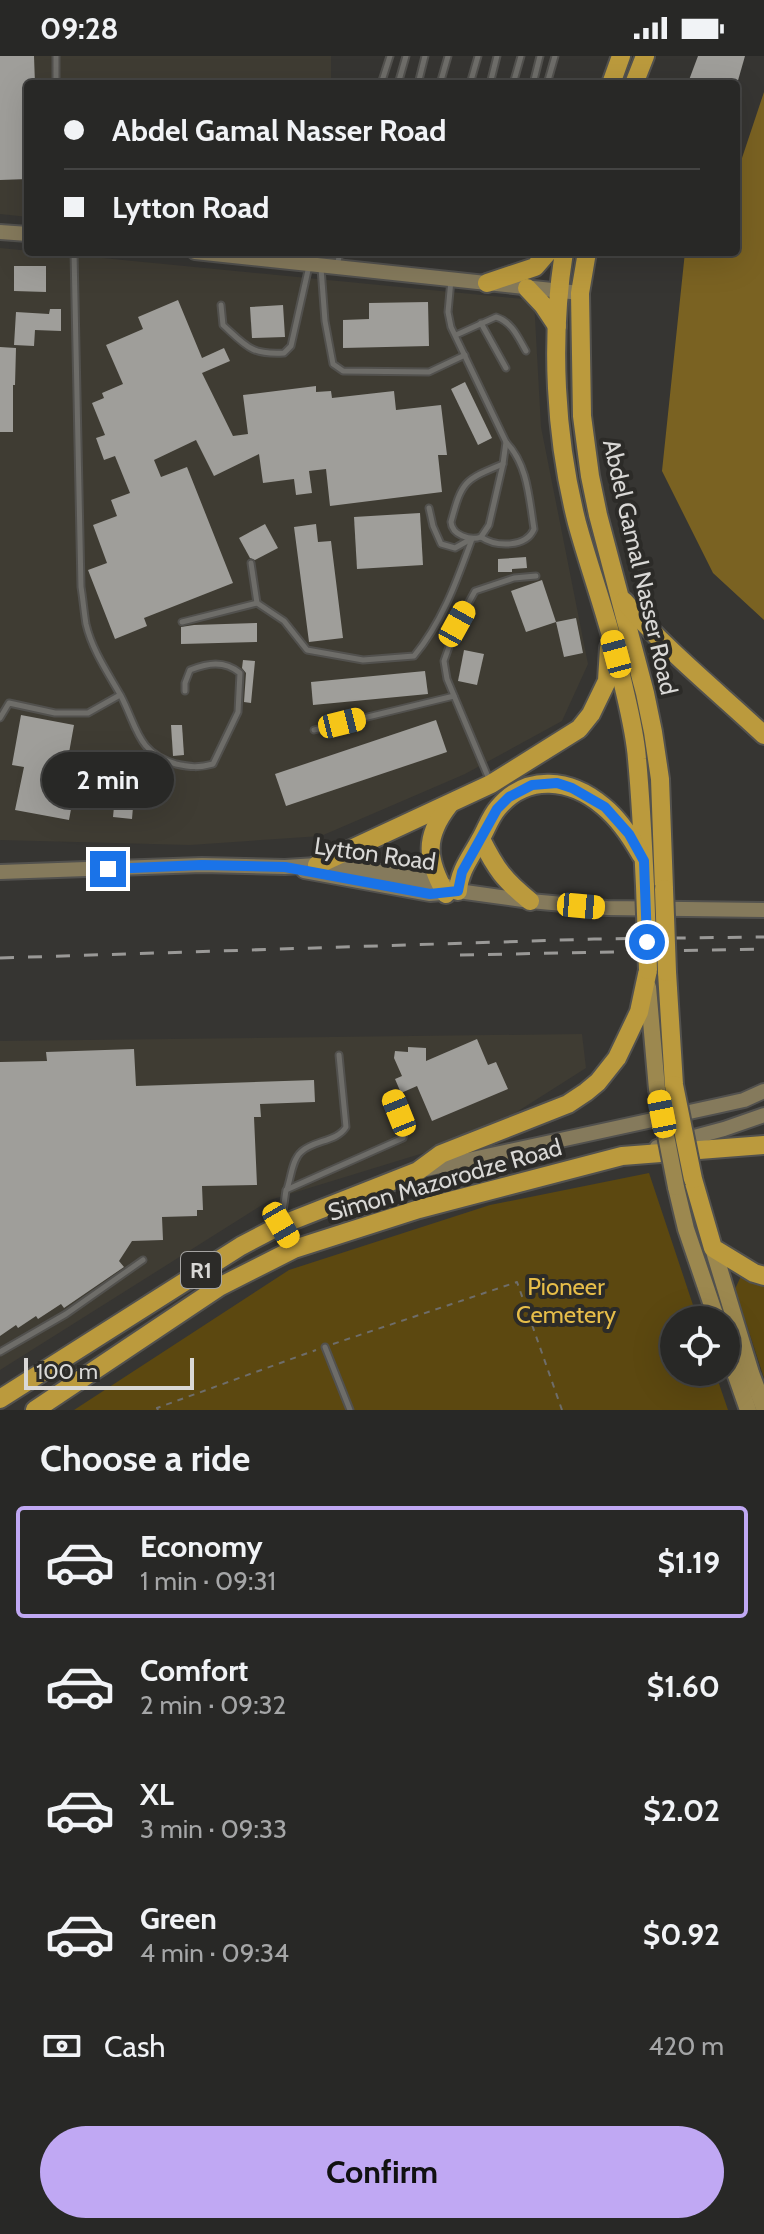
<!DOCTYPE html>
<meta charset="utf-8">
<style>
body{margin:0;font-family:Cabin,sans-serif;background:#343432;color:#f1f3f6;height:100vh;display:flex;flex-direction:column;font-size:30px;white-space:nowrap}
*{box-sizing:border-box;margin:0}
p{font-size:26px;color:#a5a6a7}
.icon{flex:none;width:44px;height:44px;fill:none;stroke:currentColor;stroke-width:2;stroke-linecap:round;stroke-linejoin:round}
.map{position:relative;height:1354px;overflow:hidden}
.panel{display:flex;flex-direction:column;background:#282826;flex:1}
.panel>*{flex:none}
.banner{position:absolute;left:24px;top:24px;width:716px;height:176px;border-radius:8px;box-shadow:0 8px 32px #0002,0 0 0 2px #444443;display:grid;align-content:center;height:176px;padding:0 40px;background:#282826}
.tools{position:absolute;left:660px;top:1250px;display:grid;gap:16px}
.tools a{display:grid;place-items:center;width:80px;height:80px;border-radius:50%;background:#282826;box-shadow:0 8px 32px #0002,0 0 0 2px #444443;font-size:40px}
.scale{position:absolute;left:24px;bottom:20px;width:170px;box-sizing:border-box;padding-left:8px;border:4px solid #d9d8d6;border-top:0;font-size:22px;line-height:28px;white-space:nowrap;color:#d9d8d6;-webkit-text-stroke:6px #2c2b28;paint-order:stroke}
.end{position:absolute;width:36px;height:36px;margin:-18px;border:10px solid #1a73e8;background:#fff;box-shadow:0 0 0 4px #fff}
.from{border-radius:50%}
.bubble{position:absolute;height:56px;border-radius:28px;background:#282826;box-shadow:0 8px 32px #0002,0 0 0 2px #444443;font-size:26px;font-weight:800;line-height:56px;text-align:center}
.car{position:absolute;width:24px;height:48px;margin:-24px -12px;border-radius:10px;box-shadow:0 0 6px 2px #0007;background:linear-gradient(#f5c518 24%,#345 0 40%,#f5c518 0 76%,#345 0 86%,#f5c518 0)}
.banner b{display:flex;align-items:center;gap:28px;height:76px;font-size:30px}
.banner b+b{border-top:2px solid #444443}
.banner i{width:20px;height:20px;background:#f1f3f6}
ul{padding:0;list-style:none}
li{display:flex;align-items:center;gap:24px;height:112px;margin:0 16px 12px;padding:0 24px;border:4px solid transparent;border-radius:8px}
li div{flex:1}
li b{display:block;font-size:30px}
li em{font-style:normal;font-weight:800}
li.selected{border-color:#c0a8f3}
li>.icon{width:72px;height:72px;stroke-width:1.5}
h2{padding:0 40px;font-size:36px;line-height:96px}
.pay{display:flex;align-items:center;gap:20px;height:88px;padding:0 40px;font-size:30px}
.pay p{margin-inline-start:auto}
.action{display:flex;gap:16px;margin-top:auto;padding:16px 40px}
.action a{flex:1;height:92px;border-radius:48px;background:#c0a8f3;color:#111;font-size:32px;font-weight:800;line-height:92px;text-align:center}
.status{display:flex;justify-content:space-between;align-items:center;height:56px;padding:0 40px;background:#282826;direction:ltr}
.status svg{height:22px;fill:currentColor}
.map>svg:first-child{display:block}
</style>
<div class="status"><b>09:28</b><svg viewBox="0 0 49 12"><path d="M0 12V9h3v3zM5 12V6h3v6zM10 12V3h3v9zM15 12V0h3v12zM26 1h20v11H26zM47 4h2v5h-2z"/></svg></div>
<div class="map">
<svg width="764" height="1354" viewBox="0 0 764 1354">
<rect width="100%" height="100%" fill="#363532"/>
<!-- built -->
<g fill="#3f3c33">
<polygon points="0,0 331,0 331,28 28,28 28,161 0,158"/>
<polygon points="0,192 534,244 541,371 588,608 562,665 465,718 321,780 190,789 0,784"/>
<polygon points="582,978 586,1012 479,1080 270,1144 0,1314 0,985"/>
</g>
<!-- green -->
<g fill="#5c4810">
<polygon points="649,1117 698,1264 674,1264 674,1316 715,1316 728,1354 74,1354 289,1214 490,1149"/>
<polygon points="741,1220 764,1231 764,1322 735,1233"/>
</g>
<!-- forest -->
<polygon fill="#7a6222" points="764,36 764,564 713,517 662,415 685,196 736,196 736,120"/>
<!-- building -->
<g fill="#9f9e9a">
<polygon points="0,0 34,0 35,28 28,28 28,123 0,124"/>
<polygon points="698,0 745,0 737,28 699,28 689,24"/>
<polygon points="14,210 46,210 46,236 14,235"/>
<polygon points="178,244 202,302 224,292 230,305 202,317 233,380 248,378 243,339 316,330 316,336 331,335 332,342 394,335 396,354 441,349 447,399 438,399 442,436 330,450 326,413 309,415 312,437 296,439 294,423 263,427 259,398 214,420 196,384 154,404 161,421 187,411 233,527 144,562 147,570 115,583 88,514 107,507 93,469 117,460 111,444 130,437 115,400 104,404 96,382 105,379 92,347 104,342 102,337 123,328 106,289 143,273 138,261"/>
<polygon points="428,246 429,290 343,292 343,264 369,263 369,247"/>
<polygon points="283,249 285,281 252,282 250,251"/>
<polygon points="50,253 61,253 61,275 35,274 34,290 14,289 16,256 49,258"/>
<polygon points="0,291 16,292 15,329 13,329 13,376 0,376"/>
<polygon points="465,326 492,382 478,389 451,333"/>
<polygon points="420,457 423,509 357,513 354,461"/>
<polygon points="265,468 278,492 255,504 250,502 239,482"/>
<polygon points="316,468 318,486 331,485 343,582 309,586 294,471"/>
<polygon points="526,501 527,512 512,513 512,516 498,516 498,503"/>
<polygon points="542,524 556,566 526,576 511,535"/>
<polygon points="576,562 583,597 564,601 556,566"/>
<polygon points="257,567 257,586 181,588 181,571 194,569"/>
<polygon points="464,594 484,598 477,629 458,625"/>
<polygon points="243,604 255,605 251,647 244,646 246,617 242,612"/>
<polygon points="425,615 428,638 313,649 311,626"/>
<polygon points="21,659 74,669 65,719 77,721 69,764 15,754 24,711 12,709"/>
<polygon points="436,664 447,696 286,750 275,718"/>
<polygon points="171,669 182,669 184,699 173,700"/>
<polygon points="119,698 138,700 137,710 170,714 168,732 135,727 132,763 113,761"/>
<polygon points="477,983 488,1009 496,1006 508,1033 432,1065 417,1030 401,1037 395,1023 402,1020 394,1002 395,995 408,996 408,991 426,992 426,1005"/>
<polygon points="134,993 136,1030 314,1024 315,1046 260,1048 261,1061 254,1061 257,1129 202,1130 203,1154 197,1154 197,1160 162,1161 163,1184 132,1185 119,1205 124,1211 64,1252 61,1248 38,1263 36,1260 18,1272 16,1269 0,1280 0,1006 47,1005 46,996"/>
</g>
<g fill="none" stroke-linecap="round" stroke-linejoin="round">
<defs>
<g id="lane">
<polyline points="56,0 56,28"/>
<polyline points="381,28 390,0"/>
<polyline points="398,28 406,0"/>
<polyline points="418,28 425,0"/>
<polyline points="440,28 448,0"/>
<polyline points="470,28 478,0"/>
<polyline points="490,28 497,0"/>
<polyline points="513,28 521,0"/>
<polyline points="533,28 540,0"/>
<polyline points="547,28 555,0"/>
<path d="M74,196l7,335c2,12 3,25 5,37 6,26 22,49 35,72 17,33 16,56 55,68 14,3 23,4 37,0l25,-52 2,-39c-16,-13 -32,-10 -50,-3l-5,13v8"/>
<polyline points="337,211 340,196"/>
<polyline points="321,212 325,265 333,308 343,315 429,316 465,299"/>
<polyline points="451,224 448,256 451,271 506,386 503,408 489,469 481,481"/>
<path d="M221,249l2,20c23,21 28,30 61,28l7,-7 18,-80"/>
<polyline points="481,267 506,312"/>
<path d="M456,279l40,-18c16,5 22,20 30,34"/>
<path d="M503,408c-39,16 -41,17 -52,58 1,13 19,19 30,15 15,10 45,11 53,-8 -5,-31 -6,-64 -28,-87"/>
<polyline points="429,452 433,470 441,488 455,492 471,483"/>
<polyline points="251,507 257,547"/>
<path d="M182,566l75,-19 27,18 23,29 56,10 51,-4c29,-35 43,-76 58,-117"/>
<polyline points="0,662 9,647 55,657 88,657 120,639"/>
<polyline points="314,674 454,640"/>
<polyline points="489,723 447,623 444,605 457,568 475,535 514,522 536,520"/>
<path d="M287,1133c4,-11 5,-29 14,-37 12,-12 36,-10 45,-25l-7,-72"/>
<polyline points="293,1190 281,1169 286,1134 403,1082 405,1073 393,1041"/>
<polyline points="325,1291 350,1354"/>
<polyline points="0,1296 66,1258 143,1204"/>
</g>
<g id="secondary">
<polyline points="0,176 28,178"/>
<polyline points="195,196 580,237"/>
<polyline points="304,815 430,838 453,836"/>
<polyline points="0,816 202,809 285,811 317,809 373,815 440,827 458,835 530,845 607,852 764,854"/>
<polyline points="657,1091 724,1073 764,1059"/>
<polyline points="422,1114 717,1050 744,1044 764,1035"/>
</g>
<g id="primary">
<polyline points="648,931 657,1033"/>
<polyline points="676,1131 686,1173 717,1264"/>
<polyline points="713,1192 751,1317 764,1352"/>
<polyline points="726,1291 748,1354"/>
</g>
<g id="highway">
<polyline points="611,28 621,0"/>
<polyline points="634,28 645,0"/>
<path d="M564,196c-14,88 -9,185 13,271 14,51 33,101 44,152 6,27 14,56 16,84 4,42 6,85 8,127"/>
<polyline points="587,196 580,237 582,360 590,420 598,459 645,637 653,676 660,723 664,833"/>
<polyline points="487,227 535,211 548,196"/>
<polyline points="527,232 543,249 557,270"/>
<path d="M624,545c42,49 93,90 140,134"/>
<path d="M481,783c15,30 23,41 49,62"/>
<polyline points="317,809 491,728 579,673 591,658 607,625 609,592"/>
<path d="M458,835c1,-20 13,-34 22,-51 6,-10 10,-23 18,-32 29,-35 73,-29 105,-2 16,13 28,31 38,49"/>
<path d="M446,838c-20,-35 -22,-57 3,-89"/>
<polyline points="667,916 674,1029"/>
<polyline points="693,1123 713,1192 754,1217 764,1220"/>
<polyline points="0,1343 241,1190 281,1169 418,1115 441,1098 568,1048 586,1036 598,1026 617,1002 639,956 648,914"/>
<polyline points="35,1354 219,1231 294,1193 419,1153 622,1100 764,1089"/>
</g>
</defs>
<!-- lane casing -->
<use href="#lane" stroke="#52514e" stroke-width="9"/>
<!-- secondary casing -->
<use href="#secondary" stroke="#52514e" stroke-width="18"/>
<!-- primary casing -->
<use href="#primary" stroke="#52514e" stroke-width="20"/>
<!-- highway casing -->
<use href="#highway" stroke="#52514e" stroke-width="22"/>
<!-- path -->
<g stroke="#6e6d6a" stroke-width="2" stroke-dasharray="6 6" stroke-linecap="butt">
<polyline points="333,1288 517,1226 562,1354"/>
<polyline points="158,1354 157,1352 316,1294"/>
</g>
<!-- lane -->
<use href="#lane" stroke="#6e6d69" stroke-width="5"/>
<!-- secondary -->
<use href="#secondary" stroke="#857a5c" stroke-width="14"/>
<!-- primary -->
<use href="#primary" stroke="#9c884f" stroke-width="16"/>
<!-- highway -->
<use href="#highway" stroke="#bb9a3d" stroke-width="18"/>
<!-- rail -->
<g stroke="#9a9997" stroke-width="3" stroke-dasharray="14 14" stroke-linecap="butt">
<polyline points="460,899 764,893"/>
<polyline points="0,902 594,883 764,881"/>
</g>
<defs>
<polyline id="primary-bridge" points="657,1033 676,1131"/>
<g id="highway-bridge">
<polyline points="645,830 648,914"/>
<polyline points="664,833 667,916"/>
<polyline points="674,1029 693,1123"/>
</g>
</defs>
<!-- primary-bridge casing -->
<use href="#primary-bridge" stroke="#52514e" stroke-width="20" stroke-linecap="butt"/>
<!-- highway-bridge casing -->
<use href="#highway-bridge" stroke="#52514e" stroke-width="22" stroke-linecap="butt"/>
<!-- primary-bridge -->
<use href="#primary-bridge" stroke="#9c884f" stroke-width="16"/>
<!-- highway-bridge -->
<use href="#highway-bridge" stroke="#bb9a3d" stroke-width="18"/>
</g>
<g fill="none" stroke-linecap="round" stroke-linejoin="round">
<!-- route -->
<polyline stroke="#1a73e8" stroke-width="10" points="108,813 202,809 285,811 430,838 458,835 462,816 497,753 509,741 532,729 557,727 572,732 605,751 629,778 644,805 647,886"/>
</g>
<g text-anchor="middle" stroke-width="8" stroke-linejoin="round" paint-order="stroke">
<!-- shield labels -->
<rect fill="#2c2b28" stroke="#a5a4a2" stroke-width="2" x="181" y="1196" width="40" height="36" rx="6"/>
<g font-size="22" font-weight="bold" fill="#d9d8d6">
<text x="201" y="1222">R1</text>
</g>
<!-- street labels -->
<g font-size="24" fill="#d9d8d6" stroke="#2c2b28">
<text transform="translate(640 511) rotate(77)" y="8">Abdel Gamal Nasser Road</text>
<text transform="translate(375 798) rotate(8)" y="8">Lytton Road</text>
<text transform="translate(445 1124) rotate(-16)" y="8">Simon Mazorodze Road</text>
</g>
<!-- park labels -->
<g font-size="24" fill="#e6bd49" stroke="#2c2b28">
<text x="566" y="1239">Pioneer<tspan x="566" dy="28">Cemetery</tspan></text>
</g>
</g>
</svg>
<div class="tools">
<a><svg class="icon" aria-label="locate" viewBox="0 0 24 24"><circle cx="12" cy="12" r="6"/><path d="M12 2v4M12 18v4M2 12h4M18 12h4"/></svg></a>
</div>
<div class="scale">100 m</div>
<i class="end from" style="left:647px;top:886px"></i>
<i class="end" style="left:108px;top:813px"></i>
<div class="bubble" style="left:42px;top:696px;width:132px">2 min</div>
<i class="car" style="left:457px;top:568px;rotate:29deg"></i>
<i class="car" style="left:616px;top:598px;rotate:345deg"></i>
<i class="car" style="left:342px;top:667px;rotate:76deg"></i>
<i class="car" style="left:581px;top:850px;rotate:95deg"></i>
<i class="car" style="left:399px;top:1057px;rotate:338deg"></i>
<i class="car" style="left:662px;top:1058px;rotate:349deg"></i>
<i class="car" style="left:281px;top:1169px;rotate:150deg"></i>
<div class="banner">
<b><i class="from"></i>Abdel Gamal Nasser Road</b>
<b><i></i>Lytton Road</b>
</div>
</div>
<section class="panel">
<h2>Choose a ride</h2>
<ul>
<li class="selected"><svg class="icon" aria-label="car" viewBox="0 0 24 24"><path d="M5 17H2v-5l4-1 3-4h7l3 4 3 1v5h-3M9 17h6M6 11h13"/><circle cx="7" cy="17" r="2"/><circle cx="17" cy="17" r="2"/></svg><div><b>Economy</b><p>1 min · 09:31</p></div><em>$1.19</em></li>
<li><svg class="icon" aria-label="car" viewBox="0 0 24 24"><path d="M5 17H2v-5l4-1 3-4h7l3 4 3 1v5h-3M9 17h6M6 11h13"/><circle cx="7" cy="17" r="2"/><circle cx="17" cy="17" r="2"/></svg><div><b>Comfort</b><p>2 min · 09:32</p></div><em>$1.60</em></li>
<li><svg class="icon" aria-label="car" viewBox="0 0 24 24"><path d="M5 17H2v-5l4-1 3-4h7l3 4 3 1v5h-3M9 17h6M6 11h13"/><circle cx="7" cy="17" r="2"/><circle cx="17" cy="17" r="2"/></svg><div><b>XL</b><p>3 min · 09:33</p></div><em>$2.02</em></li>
<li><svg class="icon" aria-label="car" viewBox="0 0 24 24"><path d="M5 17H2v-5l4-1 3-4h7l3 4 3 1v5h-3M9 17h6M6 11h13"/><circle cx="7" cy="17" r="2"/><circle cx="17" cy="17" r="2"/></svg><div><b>Green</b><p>4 min · 09:34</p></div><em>$0.92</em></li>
</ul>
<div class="pay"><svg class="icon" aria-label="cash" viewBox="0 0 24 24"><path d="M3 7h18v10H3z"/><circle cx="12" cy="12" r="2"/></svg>Cash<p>420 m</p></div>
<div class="action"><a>Confirm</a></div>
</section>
